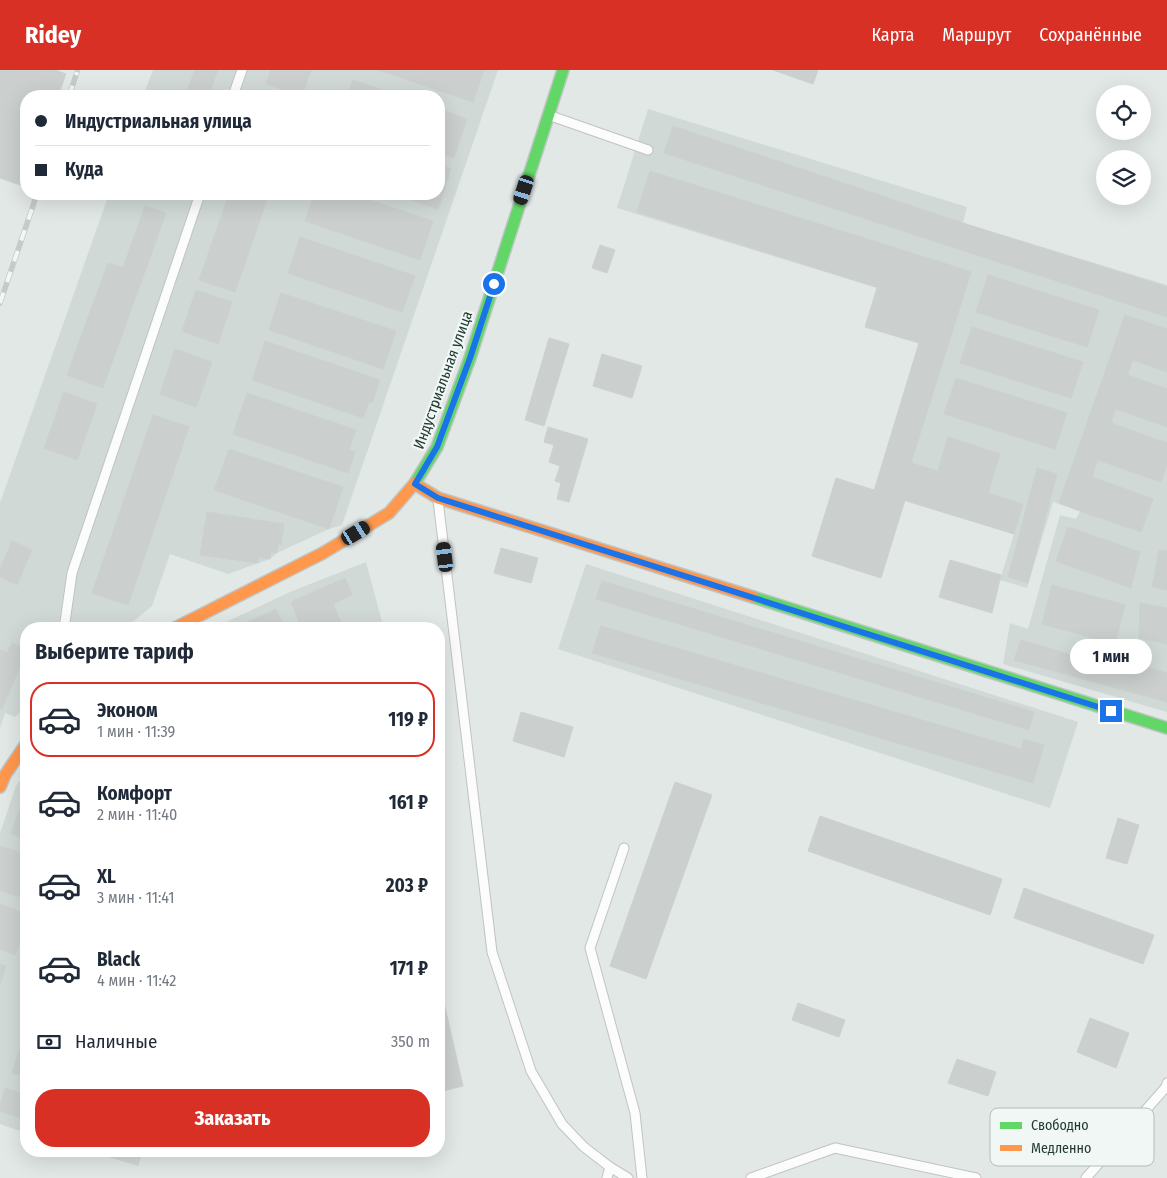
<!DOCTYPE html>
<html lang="ru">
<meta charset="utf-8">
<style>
body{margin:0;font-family:"Fira Sans Condensed",sans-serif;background:#f6f6f7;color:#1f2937;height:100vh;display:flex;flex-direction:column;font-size:19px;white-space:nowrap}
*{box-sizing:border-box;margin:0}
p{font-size:16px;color:#747a83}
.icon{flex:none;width:28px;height:28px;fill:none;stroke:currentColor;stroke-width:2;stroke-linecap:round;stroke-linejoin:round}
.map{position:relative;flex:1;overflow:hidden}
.panel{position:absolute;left:20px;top:552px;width:425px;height:535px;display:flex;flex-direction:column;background:#fff;border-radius:20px;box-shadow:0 5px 20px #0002}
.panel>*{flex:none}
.hud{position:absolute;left:20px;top:20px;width:425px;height:110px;border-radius:20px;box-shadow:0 5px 20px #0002;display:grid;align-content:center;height:110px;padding:0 15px;background:#fff}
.buttons{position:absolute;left:1096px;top:15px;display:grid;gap:10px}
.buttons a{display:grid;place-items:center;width:55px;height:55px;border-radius:50%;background:#fff;box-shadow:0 5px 20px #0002;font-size:25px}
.end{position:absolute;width:22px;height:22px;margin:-11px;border:6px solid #1a73e8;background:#fff;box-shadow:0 0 0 2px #fff}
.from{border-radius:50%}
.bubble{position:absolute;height:35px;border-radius:18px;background:#fff;box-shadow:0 5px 20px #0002;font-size:16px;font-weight:700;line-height:35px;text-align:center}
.car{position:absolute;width:15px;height:30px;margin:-15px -8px;border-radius:6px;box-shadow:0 0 4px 1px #0007;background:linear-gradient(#222 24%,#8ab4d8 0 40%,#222 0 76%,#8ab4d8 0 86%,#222 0)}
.hud b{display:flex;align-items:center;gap:18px;height:48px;font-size:19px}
.hud b+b{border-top:1px solid #e0e1e3}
.hud i{width:12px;height:12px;background:#1f2937}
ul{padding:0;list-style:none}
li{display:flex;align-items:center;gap:15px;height:75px;margin:0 10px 8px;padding:0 5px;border:2px solid transparent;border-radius:20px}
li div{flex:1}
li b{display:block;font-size:19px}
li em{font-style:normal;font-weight:700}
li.on{border-color:#d93025}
li>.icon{width:45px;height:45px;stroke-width:1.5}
h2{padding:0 15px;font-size:22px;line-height:60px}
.pay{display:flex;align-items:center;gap:12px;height:55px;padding:0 15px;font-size:19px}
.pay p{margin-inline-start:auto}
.action{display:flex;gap:10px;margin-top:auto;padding:10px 15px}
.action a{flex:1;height:58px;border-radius:20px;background:#d93025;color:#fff;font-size:20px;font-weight:700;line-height:58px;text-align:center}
header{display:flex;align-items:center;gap:30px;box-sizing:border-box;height:70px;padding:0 25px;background:#d93025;color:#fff}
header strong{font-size:24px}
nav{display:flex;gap:28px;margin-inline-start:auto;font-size:18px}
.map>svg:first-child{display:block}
</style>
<header>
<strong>Ridey</strong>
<nav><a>Карта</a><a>Маршрут</a><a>Сохранённые</a></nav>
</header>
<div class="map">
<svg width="1167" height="1108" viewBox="0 0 1167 1108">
<rect width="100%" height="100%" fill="#e2e8e5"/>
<!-- built -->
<g fill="#d0d9d5">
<polygon points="153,0 498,0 342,455 329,459 277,483 270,489 228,504 170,484 152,536 124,559 26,559 26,637 15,647 5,643 0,658 0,433 109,124 439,124 439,26 143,26"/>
<polygon points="648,39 967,137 963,153 1167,215 1167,642 1003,594 1010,553 1028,559 1060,445 1076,449 1080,441 1053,432 1027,518 1000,510 1014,464 874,421 919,273 865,257 877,218 617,138"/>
<polygon points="366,492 384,559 211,559 290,522"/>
<polygon points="586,494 1078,652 1050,738 558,579"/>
<polygon points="26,702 26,1063 0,1054 0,763 16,716"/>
<polygon points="88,1081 143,1081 138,1096"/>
</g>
<!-- building -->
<g fill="#cbd0ce" stroke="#cbd1ce">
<polygon points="0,0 55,0 66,4 58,26 26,26 26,117 0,108"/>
<polygon points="195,0 218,0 208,26 185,26"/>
<polygon points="271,0 311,0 302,26 266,14"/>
<polygon points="378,0 484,0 473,32"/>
<polygon points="773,0 818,0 813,14"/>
<polygon points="353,10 401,26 347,26"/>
<polygon points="439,39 467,49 454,88 439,83"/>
<polygon points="673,56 963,153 955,178 664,83"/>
<polygon points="439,95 451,99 438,139 394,124 439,124"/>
<polygon points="650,101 950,195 937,236 637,142"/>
<polygon points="229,124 269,124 235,222 199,210"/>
<polygon points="314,124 352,124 433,151 420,190 305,151"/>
<polygon points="145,136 166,143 103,318 67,305 108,193 123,198"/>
<polygon points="963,153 1167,217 1167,247 955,178"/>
<polygon points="300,167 415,206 402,242 288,203"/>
<polygon points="600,175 615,180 607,203 592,198"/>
<polygon points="950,195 971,202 911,393 938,401 948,367 1000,384 988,423 1023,434 1014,464 874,421 919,273 865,257 877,218 937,236"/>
<polygon points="988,205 1099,240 1087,277 976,242"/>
<polygon points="196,220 232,232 218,274 182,261"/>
<polygon points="281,223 396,261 383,299 269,260"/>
<polygon points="1125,245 1146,252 1080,441 1059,433"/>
<polygon points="1146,252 1167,259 1167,302 1133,290"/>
<polygon points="972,257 1083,292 1071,328 960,293"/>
<polygon points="549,268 569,274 544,356 525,350"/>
<polygon points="265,271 380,310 372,333 369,332 363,348 252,310"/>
<polygon points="175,279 212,292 196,337 160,324"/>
<polygon points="602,284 642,296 632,328 593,316"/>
<polygon points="1128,305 1167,319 1167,357 1116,339"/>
<polygon points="956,308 1067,343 1055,379 944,344"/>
<polygon points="64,322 97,334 77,390 44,378"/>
<polygon points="247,323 356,360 349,380 355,382 348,403 233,364"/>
<polygon points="153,345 189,357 128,535 92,523"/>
<polygon points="1111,353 1167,373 1167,394 1161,412 1098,390"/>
<polygon points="548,357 588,369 569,432 557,429 561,413 555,411 560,396 549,392 554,375 544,372"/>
<polygon points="229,379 343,417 329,459 214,420"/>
<polygon points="1037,398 1057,404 1028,513 1008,507"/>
<polygon points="1092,407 1153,429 1141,462 1080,441"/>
<polygon points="836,408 905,430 881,508 812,486"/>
<polygon points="207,442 284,454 281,475 278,474 277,483 271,482 270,489 259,487 258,493 200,485"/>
<polygon points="1068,457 1140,482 1131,518 1056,491"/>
<polygon points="12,471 32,480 17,515 0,507 0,499"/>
<polygon points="501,478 538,488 531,513 494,503"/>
<polygon points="1159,480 1167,481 1167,520 1152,517"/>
<polygon points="950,490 1001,505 992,543 939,527"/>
<polygon points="345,508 352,525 333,534 344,559 302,559 291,532"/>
<polygon points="602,511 1034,642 1029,660 596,529"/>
<polygon points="1052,515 1125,535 1115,574 1042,554"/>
<polygon points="1140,533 1167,538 1167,574 1139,568"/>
<polygon points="276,539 285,559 240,559 239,556"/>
<polygon points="601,556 1021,679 1024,669 1044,675 1033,713 592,583"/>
<polygon points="1021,570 1109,596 1111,587 1167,603 1167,632 1014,590"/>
<polygon points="12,573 26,579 26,582 2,639 0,638 0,580 7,583"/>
<polygon points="521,642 573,657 564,687 513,671"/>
<polygon points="675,712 712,725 646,909 610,896"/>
<polygon points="24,727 26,728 26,769 11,764"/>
<polygon points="820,746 1002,809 990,845 808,781"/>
<polygon points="1118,748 1139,755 1127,794 1106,788"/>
<polygon points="1,776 26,785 26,829 0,820 0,780"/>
<polygon points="1024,818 1154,865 1143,894 1014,848"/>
<polygon points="0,834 26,844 26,856 15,885 0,879"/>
<polygon points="0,894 6,896 0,915"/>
<polygon points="439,924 442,924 463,1016 439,1022"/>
<polygon points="798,933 845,950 839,967 792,950"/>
<polygon points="1090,948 1129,963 1116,998 1077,982"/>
<polygon points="24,967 26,968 26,1007 12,1003"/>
<polygon points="957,989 996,1002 988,1026 948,1013"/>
<polygon points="5,1018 26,1025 26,1050 0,1041 0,1035"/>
</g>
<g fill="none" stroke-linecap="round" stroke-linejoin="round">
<defs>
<g id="lane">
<polyline points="233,26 242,0"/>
<polyline points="551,46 648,80"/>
<polyline points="438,430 492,882 531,1001 562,1054 584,1077 610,1097 628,1108"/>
<polyline points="64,559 72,503 200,124"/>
<polyline points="624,778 590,878 635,1043 642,1108"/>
<polyline points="607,1108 610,1097"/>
<polyline points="751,1108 835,1078 976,1108"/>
<polyline points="1086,1108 1166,1017 1167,1013"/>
</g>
<g id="fast">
<polyline points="415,413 437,377 470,288 563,0"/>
<polyline points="753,527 1167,658"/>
</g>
<g id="slow">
<polyline points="415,414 438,428 753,527"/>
<polyline points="173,559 323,483 389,443 415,413"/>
<polyline points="0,717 5,705 26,674"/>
</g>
</defs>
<!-- lane casing -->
<use href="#lane" stroke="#bfc4c2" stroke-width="11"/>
<!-- fast casing -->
<use href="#fast" stroke="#bfc5c3" stroke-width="14"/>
<!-- slow casing -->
<use href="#slow" stroke="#bfc5c3" stroke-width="14"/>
<!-- lane -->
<use href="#lane" stroke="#fbfcfb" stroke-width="9"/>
<!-- fast -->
<use href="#fast" stroke="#63d668" stroke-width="11"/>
<!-- slow -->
<use href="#slow" stroke="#ff974d" stroke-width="11"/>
<defs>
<g id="rail">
<polyline points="69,26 77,2"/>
<polyline points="0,233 37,124"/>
</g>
</defs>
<!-- rail casing -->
<use href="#rail" stroke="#c6cac9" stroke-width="5.5"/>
<!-- rail -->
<use href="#rail" stroke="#f0f7f4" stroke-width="4" stroke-dasharray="11" stroke-linecap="butt"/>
</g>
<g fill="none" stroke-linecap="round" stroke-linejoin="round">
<!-- route -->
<polyline stroke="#1a73e8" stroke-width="6" points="494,214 470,288 437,377 415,414 438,428 1111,641"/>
</g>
<g text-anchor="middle" stroke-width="4.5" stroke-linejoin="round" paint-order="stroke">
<!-- street labels -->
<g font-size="15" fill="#223933" stroke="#f0f7f4">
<text transform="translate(443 310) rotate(-70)" y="5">Индустриальная улица</text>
</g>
</g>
<!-- legend -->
<rect x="990" y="1038" width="164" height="58" rx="8" fill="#f0f7f4" stroke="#b2beba" stroke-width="1"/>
<rect x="1000" y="1052" width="22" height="7" fill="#63d668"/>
<rect x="1000" y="1075" width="22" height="6" fill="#ff974d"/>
<g font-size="14" fill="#223933">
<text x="1031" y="1060">Свободно</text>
<text x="1031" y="1083">Медленно</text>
</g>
</svg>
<div class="buttons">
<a><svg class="icon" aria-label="locate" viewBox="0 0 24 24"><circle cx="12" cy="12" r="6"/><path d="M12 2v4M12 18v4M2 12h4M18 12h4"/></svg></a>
<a><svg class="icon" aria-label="layers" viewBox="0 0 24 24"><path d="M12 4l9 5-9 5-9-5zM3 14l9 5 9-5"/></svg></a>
</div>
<i class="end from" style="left:494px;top:214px"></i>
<i class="end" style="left:1111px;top:641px"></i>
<div class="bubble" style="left:1070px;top:569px;width:82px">1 мин</div>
<i class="car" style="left:524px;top:120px;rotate:198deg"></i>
<i class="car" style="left:356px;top:463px;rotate:59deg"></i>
<i class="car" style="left:445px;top:487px;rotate:353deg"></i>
<div class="hud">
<b><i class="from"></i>Индустриальная улица</b>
<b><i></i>Куда</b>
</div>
<section class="panel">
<h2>Выберите тариф</h2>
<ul>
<li class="on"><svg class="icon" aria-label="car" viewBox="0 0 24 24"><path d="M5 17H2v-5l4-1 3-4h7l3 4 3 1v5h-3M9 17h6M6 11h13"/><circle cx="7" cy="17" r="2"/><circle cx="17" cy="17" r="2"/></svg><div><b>Эконом</b><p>1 мин · 11:39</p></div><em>119 ₽</em></li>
<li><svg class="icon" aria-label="car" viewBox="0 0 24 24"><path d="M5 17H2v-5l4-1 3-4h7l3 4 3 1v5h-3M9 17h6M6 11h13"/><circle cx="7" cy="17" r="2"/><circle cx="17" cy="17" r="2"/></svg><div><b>Комфорт</b><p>2 мин · 11:40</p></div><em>161 ₽</em></li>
<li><svg class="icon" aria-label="car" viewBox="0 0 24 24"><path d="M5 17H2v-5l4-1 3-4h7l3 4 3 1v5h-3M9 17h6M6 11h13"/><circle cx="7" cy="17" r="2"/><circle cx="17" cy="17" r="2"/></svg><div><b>XL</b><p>3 мин · 11:41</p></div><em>203 ₽</em></li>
<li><svg class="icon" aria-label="car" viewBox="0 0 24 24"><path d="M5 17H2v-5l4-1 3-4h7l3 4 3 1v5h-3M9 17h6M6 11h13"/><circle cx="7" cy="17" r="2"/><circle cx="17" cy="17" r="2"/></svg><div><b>Black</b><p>4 мин · 11:42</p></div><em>171 ₽</em></li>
</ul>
<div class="pay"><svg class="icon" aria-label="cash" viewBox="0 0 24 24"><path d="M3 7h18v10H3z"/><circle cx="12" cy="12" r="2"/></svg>Наличные<p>350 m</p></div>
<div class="action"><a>Заказать</a></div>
</section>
</div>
